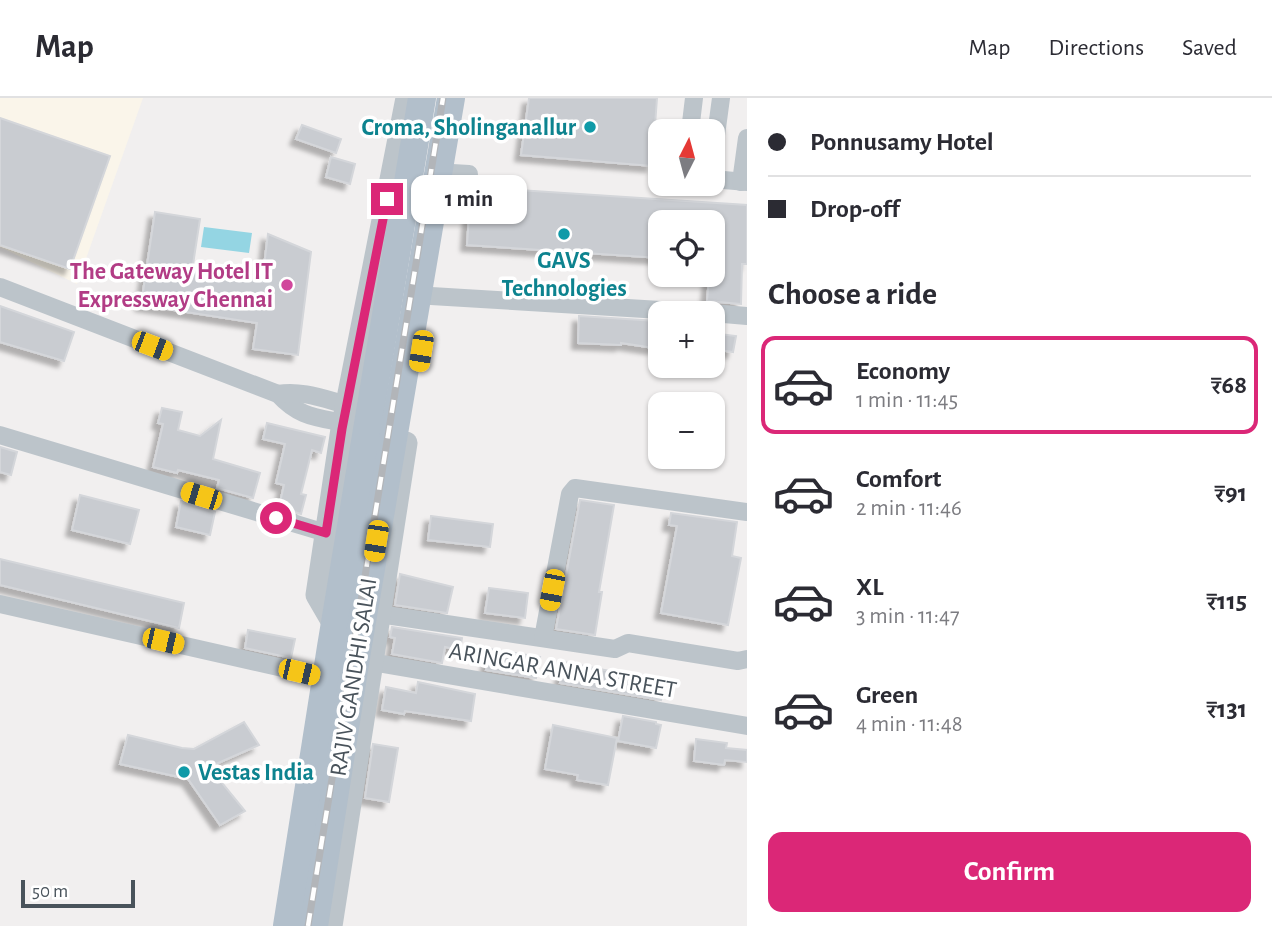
<!DOCTYPE html>
<meta charset="utf-8">
<style>
body{margin:0;font-family:"Alegreya Sans",sans-serif;background:#f7f7f7;color:#2b2b33;height:100vh;display:flex;flex-direction:column;font-size:26px;white-space:nowrap}
*{box-sizing:border-box;margin:0}
p{font-size:23px;color:#7c7c81}
.icon{flex:none;width:38px;height:38px;fill:none;stroke:currentColor;stroke-width:2;stroke-linecap:round;stroke-linejoin:round}
.map{position:relative;flex:1;overflow:hidden}
.details{display:flex;flex-direction:column;background:#fff;width:525px}
.details>*{flex:none}
.guide{display:grid;align-content:center;height:154px;padding:0 21px;background:#fff}
.needle{width:46px;rotate:6deg}
.fabs{position:absolute;left:648px;top:21px;display:grid;gap:14px}
.fabs a{display:grid;place-items:center;width:77px;height:77px;border-radius:14px;background:#fff;box-shadow:0 2px 5px #0004;font-size:35px}
.scale{position:absolute;left:21px;bottom:18px;width:114px;box-sizing:border-box;padding-left:7px;border:4px solid #49535b;border-top:0;font-size:19px;line-height:24px;white-space:nowrap;color:#49535b;-webkit-text-stroke:5px #fff;paint-order:stroke}
.end{position:absolute;width:32px;height:32px;margin:-16px;border:9px solid #db2777;background:#fff;box-shadow:0 0 0 4px #fff}
.from{border-radius:50%}
.bubble{position:absolute;height:49px;border-radius:14px;background:#fff;box-shadow:0 2px 5px #0004;font-size:23px;font-weight:600;line-height:49px;text-align:center}
.car{position:absolute;width:21px;height:42px;margin:-21px -10px;border-radius:9px;box-shadow:0 0 5px 2px #0007;background:linear-gradient(#f5c518 24%,#345 0 40%,#f5c518 0 76%,#345 0 86%,#f5c518 0)}
.guide b{display:flex;align-items:center;gap:24px;height:66px;font-size:26px}
.guide b+b{border-top:2px solid #e1e1e2}
.guide i{width:18px;height:18px;background:#2b2b33}
ul{padding:0;list-style:none}
li{display:flex;align-items:center;gap:21px;height:98px;margin:0 14px 10px;padding:0 7px;border:4px solid transparent;border-radius:14px}
li div{flex:1}
li b{display:block;font-size:26px}
li em{font-style:normal;font-weight:600}
li.on{border-color:#db2777}
li>.icon{width:63px;height:63px;stroke-width:1.5}
h2{padding:0 21px;font-size:32px;line-height:84px}
.primary-button{display:flex;gap:14px;margin-top:auto;padding:14px 21px}
.primary-button a{flex:1;height:80px;border-radius:14px;background:#db2777;color:#fff;font-size:28px;font-weight:600;line-height:80px;text-align:center}
header{display:flex;align-items:center;gap:42px;box-sizing:border-box;height:98px;padding:0 35px;background:#fff;border-bottom:2px solid #e1e1e2}
header strong{font-size:33px}
nav{display:flex;gap:38px;margin-inline-start:auto;font-size:24px}
main{display:flex;flex:1;min-height:0}
.map>svg:first-child{display:block}
</style>
<header>
<strong>Map</strong>
<nav><a>Map</a><a>Directions</a><a>Saved</a></nav>
</header>
<main>
<div class="map">
<svg width="747" height="828" viewBox="0 0 747 828">
<defs>
<filter id="shadow"><feDropShadow dx="-6" dy="6" stdDeviation="2" flood-color="#0004"/></filter>
</defs>
<rect width="100%" height="100%" fill="#f1efef"/>
<!-- commercial -->
<polygon fill="#faf5ea" points="0,0 143,0 77,186 0,149"/>
<!-- water -->
<polygon fill="#94d5e3" points="204,129 252,135 249,155 201,149"/>
<!-- building -->
<g fill="#c9ccd1" stroke="#d4d6da" stroke-width="2" filter="url(#shadow)">
<polygon points="529,0 657,0 652,68 521,57"/>
<polygon points="0,20 110,58 70,171 0,147"/>
<polygon points="302,27 341,41 336,55 296,41"/>
<polygon points="331,59 355,66 350,86 326,79"/>
<polygon points="471,89 747,107 747,166 742,166 741,206 707,203 709,180 712,180 712,124 660,124 660,160 467,147"/>
<polygon points="155,114 200,121 192,173 262,184 268,136 311,154 298,257 253,251 257,225 141,207"/>
<polygon points="0,208 74,234 64,263 0,244"/>
<polygon points="579,218 657,223 656,232 660,232 660,248 654,247 654,250 621,245 621,247 578,245"/>
<polygon points="712,235 736,238 733,254 712,251"/>
<polygon points="162,310 182,314 178,332 200,338 221,322 213,361 260,375 253,400 217,390 219,382 178,372 177,375 153,369 163,326 158,325"/>
<polygon points="267,325 325,339 321,355 312,352 301,396 306,397 301,416 279,409 284,387 276,385 285,346 263,341"/>
<polygon points="0,349 17,354 11,377 0,374"/>
<polygon points="80,397 139,412 130,446 72,432"/>
<polygon points="580,402 614,407 599,494 602,494 595,537 556,531"/>
<polygon points="181,403 215,414 210,437 176,429"/>
<polygon points="671,415 737,424 732,458 741,460 728,527 661,515 677,428 669,427"/>
<polygon points="431,418 493,426 490,449 428,442"/>
<polygon points="0,461 184,505 179,530 0,487"/>
<polygon points="400,476 453,489 447,515 395,507"/>
<polygon points="489,490 528,495 525,520 485,515"/>
<polygon points="392,529 462,540 460,552 445,549 442,565 392,556 395,540 390,539"/>
<polygon points="248,532 295,541 291,560 245,550"/>
<polygon points="490,551 540,559 536,580 486,572"/>
<polygon points="564,564 630,577 630,575 664,582 661,602 560,585"/>
<polygon points="418,584 475,596 471,623 405,613 404,616 382,612 386,589 416,595"/>
<polygon points="623,618 656,624 656,626 661,627 656,650 618,643"/>
<polygon points="244,624 259,647 209,669 245,713 220,727 188,681 120,666 128,637 182,650 194,651"/>
<polygon points="553,627 617,640 608,687 577,682 578,677 545,671"/>
<polygon points="696,641 727,645 726,650 747,652 747,664 725,662 724,667 694,663"/>
<polygon points="373,646 398,650 389,704 365,700"/>
</g>
<g fill="none" stroke-linecap="round" stroke-linejoin="round">
<!-- minor -->
<g stroke="#bcc4ca" stroke-width="18">
<polyline points="690,33 694,0"/>
<polyline points="712,67 721,0"/>
<polyline points="452,75 469,76"/>
<polyline points="712,81 747,84"/>
<polyline points="741,84 747,40"/>
<path d="M0,189l278,107c21,23 37,23 66,29"/>
<polyline points="431,198 710,215"/>
<polyline points="712,215 747,218"/>
<path d="M278,296c24,-4 46,5 69,11"/>
<polyline points="0,337 326,435"/>
<polyline points="0,506 327,580"/>
<polyline points="379,516 615,551 628,545 738,563 747,561"/>
<polyline points="543,540 570,396 575,390 747,414"/>
<polyline points="371,564 747,628"/>
</g>
<!-- tertiary -->
<g stroke="#bcc4ca" stroke-width="23">
<polyline points="335,528 317,497 342,331 407,0"/>
<polyline points="331,828 406,345"/>
</g>
<!-- primary -->
<g stroke="#b2bfcb" stroke-width="28">
<polyline points="287,828 331,549 422,0"/>
<polyline points="314,828 357,553 451,0"/>
</g>
<defs>
<polyline id="rail" points="308,828 443,0"/>
</defs>
<!-- rail casing -->
<use href="#rail" stroke="#b2b5b9" stroke-width="7"/>
<!-- rail -->
<use href="#rail" stroke="#fff" stroke-width="4.5" stroke-dasharray="13" stroke-linecap="butt"/>
</g>
<g fill="none" stroke-linecap="round" stroke-linejoin="round">
<!-- route -->
<polyline stroke="#db2777" stroke-width="9" points="276,420 326,435 342,331 387,101"/>
</g>
<!-- markers -->
<g fill="#0f9aa8" stroke="#fff" stroke-width="2.5">
<circle cx="590" cy="29" r="7"/>
<circle cx="564" cy="136" r="7"/>
<circle cx="184" cy="674" r="7"/>
</g>
<circle fill="#d1479c" stroke="#fff" stroke-width="2.5" cx="287" cy="187" r="7"/>
<g text-anchor="middle" stroke-width="7" stroke-linejoin="round" paint-order="stroke">
<!-- culture labels -->
<g font-size="24" font-weight="bold" fill="#0d838f" stroke="#fff" text-anchor="end">
<text x="576" y="37">Croma, Sholinganallur</text>
<text x="564" y="170" text-anchor="middle">GAVS<tspan x="564" dy="28">Technologies</tspan></text>
<text x="198" y="682" text-anchor="start">Vestas India</text>
</g>
<!-- hotel labels -->
<g font-size="24" font-weight="bold" fill="#b23c85" stroke="#fff" text-anchor="end">
<text x="273" y="181">The Gateway Hotel IT<tspan x="273" dy="28">Expressway Chennai</tspan></text>
</g>
<!-- street labels -->
<g font-size="24" fill="#49535b" stroke="#fff">
<text transform="translate(563 572) rotate(10)" y="8">ARINGAR ANNA STREET</text>
<text transform="translate(353 579) rotate(-81)" y="8">RAJIV GANDHI SALAI</text>
</g>
</g>
</svg>
<div class="fabs">
<a><svg class="needle" viewBox="-14 -14 28 28"><path d="M0-13l5 13h-10z" fill="#e53935"/><path d="M0 13l5-13h-10z" fill="#7c7c81"/></svg></a>
<a><svg class="icon" aria-label="locate" viewBox="0 0 24 24"><circle cx="12" cy="12" r="6"/><path d="M12 2v4M12 18v4M2 12h4M18 12h4"/></svg></a>
<a>+</a>
<a>−</a>
</div>
<div class="scale">50 m</div>
<i class="end from" style="left:276px;top:420px"></i>
<i class="end" style="left:387px;top:101px"></i>
<div class="bubble" style="left:411px;top:77px;width:116px">1 min</div>
<i class="car" style="left:152px;top:248px;rotate:111deg"></i>
<i class="car" style="left:421px;top:253px;rotate:189deg"></i>
<i class="car" style="left:201px;top:398px;rotate:287deg"></i>
<i class="car" style="left:376px;top:443px;rotate:189deg"></i>
<i class="car" style="left:552px;top:492px;rotate:191deg"></i>
<i class="car" style="left:163px;top:543px;rotate:103deg"></i>
<i class="car" style="left:299px;top:574px;rotate:103deg"></i>
</div>
<section class="details">
<div class="guide">
<b><i class="from"></i>Ponnusamy Hotel</b>
<b><i></i>Drop-off</b>
</div>
<h2>Choose a ride</h2>
<ul>
<li class="on"><svg class="icon" aria-label="car" viewBox="0 0 24 24"><path d="M5 17H2v-5l4-1 3-4h7l3 4 3 1v5h-3M9 17h6M6 11h13"/><circle cx="7" cy="17" r="2"/><circle cx="17" cy="17" r="2"/></svg><div><b>Economy</b><p>1 min · 11:45</p></div><em>₹68</em></li>
<li><svg class="icon" aria-label="car" viewBox="0 0 24 24"><path d="M5 17H2v-5l4-1 3-4h7l3 4 3 1v5h-3M9 17h6M6 11h13"/><circle cx="7" cy="17" r="2"/><circle cx="17" cy="17" r="2"/></svg><div><b>Comfort</b><p>2 min · 11:46</p></div><em>₹91</em></li>
<li><svg class="icon" aria-label="car" viewBox="0 0 24 24"><path d="M5 17H2v-5l4-1 3-4h7l3 4 3 1v5h-3M9 17h6M6 11h13"/><circle cx="7" cy="17" r="2"/><circle cx="17" cy="17" r="2"/></svg><div><b>XL</b><p>3 min · 11:47</p></div><em>₹115</em></li>
<li><svg class="icon" aria-label="car" viewBox="0 0 24 24"><path d="M5 17H2v-5l4-1 3-4h7l3 4 3 1v5h-3M9 17h6M6 11h13"/><circle cx="7" cy="17" r="2"/><circle cx="17" cy="17" r="2"/></svg><div><b>Green</b><p>4 min · 11:48</p></div><em>₹131</em></li>
</ul>
<div class="primary-button"><a>Confirm</a></div>
</section>
</main>
